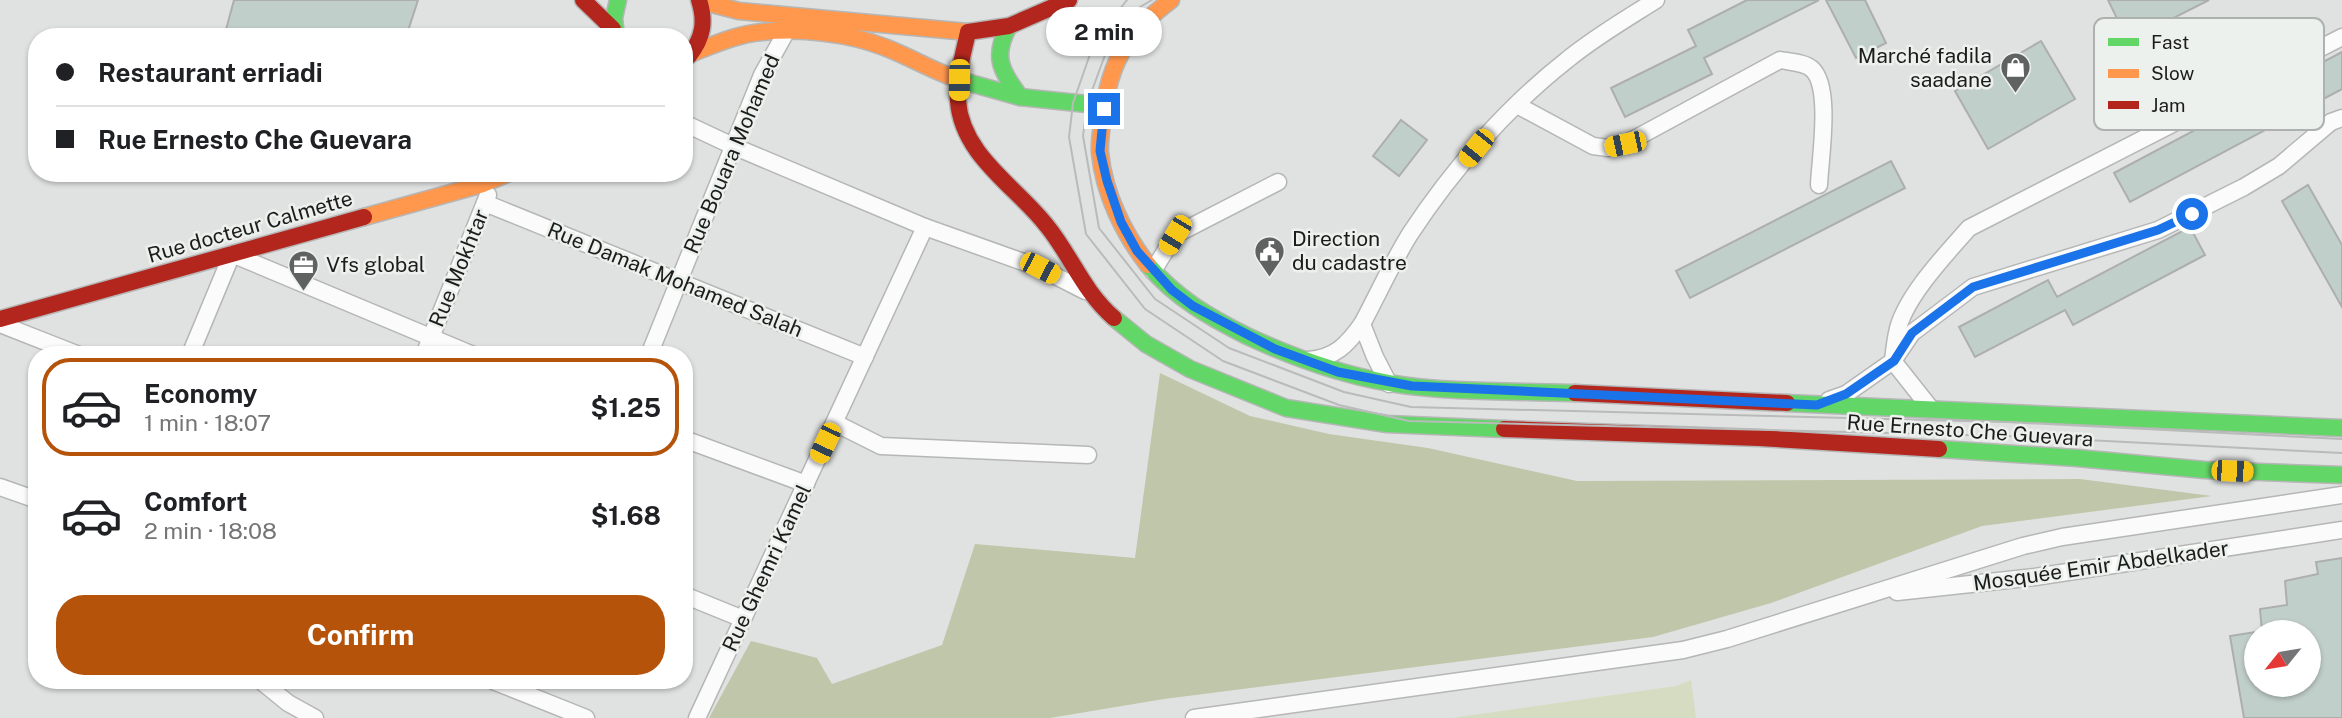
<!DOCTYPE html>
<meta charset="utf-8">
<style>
body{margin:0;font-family:"Public Sans",sans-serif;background:#f6f6f6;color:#202124;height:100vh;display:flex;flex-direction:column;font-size:26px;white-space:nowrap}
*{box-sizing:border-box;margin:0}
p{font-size:23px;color:#757577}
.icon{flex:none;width:38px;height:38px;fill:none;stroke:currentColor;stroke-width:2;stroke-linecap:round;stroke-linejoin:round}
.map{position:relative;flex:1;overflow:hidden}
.side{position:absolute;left:28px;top:346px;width:665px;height:343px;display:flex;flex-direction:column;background:#fff;border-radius:28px;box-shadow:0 2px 5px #0004}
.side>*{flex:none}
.hud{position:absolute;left:28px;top:28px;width:665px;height:154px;border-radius:28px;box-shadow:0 2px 5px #0004;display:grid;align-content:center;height:154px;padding:0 28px;background:#fff}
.needle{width:46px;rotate:240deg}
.buttons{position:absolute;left:2244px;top:620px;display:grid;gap:14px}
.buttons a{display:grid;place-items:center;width:77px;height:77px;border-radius:50%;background:#fff;box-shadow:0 2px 5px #0004;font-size:35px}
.end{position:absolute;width:32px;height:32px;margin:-16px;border:9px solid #1a73e8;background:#fff;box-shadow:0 0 0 4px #fff}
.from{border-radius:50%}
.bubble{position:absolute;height:49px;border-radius:24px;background:#fff;box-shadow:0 2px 5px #0004;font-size:23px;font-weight:700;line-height:49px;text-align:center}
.car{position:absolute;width:21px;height:42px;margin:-21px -10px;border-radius:9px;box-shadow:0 0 5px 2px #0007;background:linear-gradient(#f5c518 24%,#345 0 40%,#f5c518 0 76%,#345 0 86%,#f5c518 0)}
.hud b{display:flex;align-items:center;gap:24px;height:66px;font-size:26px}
.hud b+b{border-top:2px solid #e0e0e0}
.hud i{width:18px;height:18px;background:#202124}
ul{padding:12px 0 0;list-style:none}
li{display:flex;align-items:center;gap:21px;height:98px;margin:0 14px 10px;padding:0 14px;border:4px solid transparent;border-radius:28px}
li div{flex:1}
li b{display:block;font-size:26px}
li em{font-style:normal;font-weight:700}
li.active{border-color:#b45309}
li>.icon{width:63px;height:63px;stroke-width:1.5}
.cta{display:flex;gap:14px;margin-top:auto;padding:14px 28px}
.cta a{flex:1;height:80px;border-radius:28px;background:#b45309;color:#fff;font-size:28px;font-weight:700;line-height:80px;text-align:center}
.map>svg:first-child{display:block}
</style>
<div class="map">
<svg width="2342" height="718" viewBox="0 0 2342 718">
<rect width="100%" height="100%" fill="#e0e2e1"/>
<!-- green -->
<polygon fill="#d6dcc1" points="1691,680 1696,718 1452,718 1676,686"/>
<!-- forest -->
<polygon fill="#c0c6a9" points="1160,373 1250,416 1329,434 1428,448 1577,481 2080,479 2212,496 1982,526 1771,603 1653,637 1164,699 1050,718 709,718 751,641 817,658 832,684 942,645 975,544 1135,558"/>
<!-- building -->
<g fill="#c1cfcb" stroke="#adaeae" stroke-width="2">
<polygon points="234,0 418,0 406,37 224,37"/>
<polygon points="1747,0 1819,0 1704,58 1712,74 1625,117 1611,88 1696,46 1688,30"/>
<polygon points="1826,0 1865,0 1886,43 1856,58"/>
<polygon points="2108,0 2209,0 2128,41"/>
<polygon points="2041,41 2075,99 1988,149 1955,91"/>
<polygon points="2342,52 2342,89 2130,202 2114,173"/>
<polygon points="1401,120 1427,140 1399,176 1373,156"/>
<polygon points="1891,161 1905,188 1690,298 1676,271"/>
<polygon points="2308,185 2342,245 2342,307 2282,201"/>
<polygon points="2190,227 2205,255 2073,325 2065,310 1975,357 1959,327 2048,280 2057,297"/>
<polygon points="2342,558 2342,718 2244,718 2230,636 2256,632 2256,684 2308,684 2308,632 2262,632 2260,609 2287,605 2285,581 2318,574 2316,562"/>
</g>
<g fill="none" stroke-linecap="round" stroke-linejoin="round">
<defs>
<g id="street">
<path d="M1517,105l76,41 15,2 17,-4 155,-84c10,2 24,2 32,9 20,18 8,90 7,116"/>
<polyline points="684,123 733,146 925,227 1040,268 1085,291"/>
<polyline points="485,203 865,357"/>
<polyline points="1153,271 1175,235 1278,182"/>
<polyline points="0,324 79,355"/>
<path d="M1362,324c16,-30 30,-61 48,-90 42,-64 97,-127 157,-174 28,-23 59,-41 89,-60"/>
<polyline points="190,355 232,254 473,355"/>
<polyline points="424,355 488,195"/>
<polyline points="649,355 762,75 786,32"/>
<path d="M1308,360c27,-2 39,-15 54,-36l13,33 14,27"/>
<polyline points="1829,400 1846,394 1893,361 1912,333 1973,287 2158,230 2244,187 2279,166 2331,122 2342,118"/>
<path d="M1931,409l-38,-48c1,-9 2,-19 4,-28 6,-34 49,-79 72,-105l373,-191"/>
<polyline points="835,423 881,446 1088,455"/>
<polyline points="684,439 806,484"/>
<polyline points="0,487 37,500"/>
<polyline points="1897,592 2035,577 2342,530"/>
<polyline points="684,595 743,619"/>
<polyline points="261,681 288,703 315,718"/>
<polyline points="493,681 586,718"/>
<polyline points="697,718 925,227"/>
<polyline points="1194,718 1683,650 1727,639 2023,546 2062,537 2342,495"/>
</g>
<g id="fast">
<path d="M1009,26c-17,31 -8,44 11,71"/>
<polyline points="616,37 614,18 618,0"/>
<polyline points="963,81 1020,97 1087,104 1104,109"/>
<path d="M1148,265c28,33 61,52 99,71 45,21 92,38 142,47 58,10 127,8 186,10"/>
<polyline points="1114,318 1146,344 1190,369 1286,408 1387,424 1504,429"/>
<polyline points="1787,403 2342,428"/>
<polyline points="1939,449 2077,458 2205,470 2342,475"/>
</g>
<g id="slow">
<polyline points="700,1 739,11 968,32"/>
<path d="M690,54c23,-9 47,-20 72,-22 38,-4 87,1 122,15 27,10 52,26 79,34"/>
<polyline points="364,217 483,184 509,173"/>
<path d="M1148,265c-24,-31 -44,-71 -48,-112 -1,-14 2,-28 4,-42 3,-27 11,-53 28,-74 11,-15 25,-26 39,-37"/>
</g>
<g id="jam">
<polyline points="583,0 613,29"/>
<path d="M1069,0l-60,26 -41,6c-5,23 -12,46 -10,69 4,55 59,86 89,125 25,31 36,65 67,92"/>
<path d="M689,56c14,-18 17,-34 10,-56"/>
<polyline points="0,319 364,217"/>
<polyline points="1575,393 1787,403"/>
<polyline points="1504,429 1759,438 1939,449"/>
</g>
</defs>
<!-- street casing -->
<use href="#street" stroke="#b5b6b5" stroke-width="19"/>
<!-- fast casing -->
<use href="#fast" stroke="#b5b6b5" stroke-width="19"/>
<!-- slow casing -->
<use href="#slow" stroke="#b5b6b5" stroke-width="19"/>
<!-- jam casing -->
<use href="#jam" stroke="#b5b6b5" stroke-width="19"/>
<!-- street -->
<use href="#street" stroke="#fafbfa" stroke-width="16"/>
<!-- fast -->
<use href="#fast" stroke="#63d668" stroke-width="16"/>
<!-- slow -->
<use href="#slow" stroke="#ff974d" stroke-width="16"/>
<!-- jam -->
<use href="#jam" stroke="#b3261e" stroke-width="16"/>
<!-- tram -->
<g stroke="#b9baba" stroke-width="2">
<polyline points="1127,0 1095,40 1073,103 1069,137 1086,234 1145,309 1223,361 1339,405 1409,421 2006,436 2342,453"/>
<polyline points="1152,0 1140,7 1108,47 1087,104 1083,136 1099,228 1155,299 1229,348 1344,392 1411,407 2006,422 2342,439"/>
</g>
</g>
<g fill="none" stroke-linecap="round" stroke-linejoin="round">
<!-- route -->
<polyline stroke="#1a73e8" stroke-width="9" points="1104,109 1100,151 1107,181 1121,222 1137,251 1172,290 1193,306 1275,349 1338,372 1412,386 1817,405 1846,394 1894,361 1912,333 1973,287 2158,230 2192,214"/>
</g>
<!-- icons -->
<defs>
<symbol id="shop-pin" viewBox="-11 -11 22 30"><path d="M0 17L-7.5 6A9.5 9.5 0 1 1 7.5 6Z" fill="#606261" stroke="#ecf1ee"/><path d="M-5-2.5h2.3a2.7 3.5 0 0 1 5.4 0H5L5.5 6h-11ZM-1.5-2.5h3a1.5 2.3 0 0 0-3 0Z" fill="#fff"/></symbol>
<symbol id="civic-pin" viewBox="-11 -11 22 30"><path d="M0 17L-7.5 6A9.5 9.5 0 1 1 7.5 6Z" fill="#606261" stroke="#ecf1ee"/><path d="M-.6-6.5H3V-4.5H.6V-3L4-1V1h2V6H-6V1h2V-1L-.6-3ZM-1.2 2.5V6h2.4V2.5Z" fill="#fff"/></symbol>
<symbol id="office-pin" viewBox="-11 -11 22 30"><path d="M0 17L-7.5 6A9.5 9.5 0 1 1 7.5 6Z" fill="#606261" stroke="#ecf1ee"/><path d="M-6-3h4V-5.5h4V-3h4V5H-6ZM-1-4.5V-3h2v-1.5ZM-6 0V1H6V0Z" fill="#fff"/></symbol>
</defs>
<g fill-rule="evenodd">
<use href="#shop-pin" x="1998" y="50" width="35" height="47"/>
<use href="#civic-pin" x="1252" y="234" width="35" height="47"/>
<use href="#office-pin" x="286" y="248" width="35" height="47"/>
</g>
<g text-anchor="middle" stroke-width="5" stroke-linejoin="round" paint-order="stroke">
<!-- poi labels -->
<g font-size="21" fill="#1b1d1c" stroke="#ecf1ee" text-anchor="start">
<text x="1992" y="63" text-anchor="end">Marché fadila<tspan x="1992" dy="24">saadane</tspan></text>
<text x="1292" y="246">Direction<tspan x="1292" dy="24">du cadastre</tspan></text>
<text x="326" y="272">Vfs global</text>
</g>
<!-- street labels -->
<g font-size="21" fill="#1b1d1c" stroke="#ecf1ee">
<text transform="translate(732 154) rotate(-67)" y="7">Rue Bouara Mohamed</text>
<text transform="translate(250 227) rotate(-16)" y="7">Rue docteur Calmette</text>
<text transform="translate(459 268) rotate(-68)" y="7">Rue Mokhtar</text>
<text transform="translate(675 280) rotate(22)" y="7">Rue Damak Mohamed Salah</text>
<text transform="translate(1970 431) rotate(4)" y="7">Rue Ernesto Che Guevara</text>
<text transform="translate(2101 566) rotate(-8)" y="7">Mosquée Emir Abdelkader</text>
<text transform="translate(767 568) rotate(-65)" y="7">Rue Ghemri Kamel</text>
</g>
</g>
<!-- legend -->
<rect x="2094" y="18" width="230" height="112" rx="10" fill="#ecf1ee" stroke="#adb1af" stroke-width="2"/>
<rect x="2108" y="38" width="31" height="8" fill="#63d668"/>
<rect x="2108" y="69" width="31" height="9" fill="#ff974d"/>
<rect x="2108" y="101" width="31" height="8" fill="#b3261e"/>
<g font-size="19" fill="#1b1d1c">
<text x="2151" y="49">Fast</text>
<text x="2151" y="80">Slow</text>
<text x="2151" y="112">Jam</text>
</g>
</svg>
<div class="buttons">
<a><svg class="needle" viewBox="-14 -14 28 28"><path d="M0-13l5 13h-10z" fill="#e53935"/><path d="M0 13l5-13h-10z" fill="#757577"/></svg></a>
</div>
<i class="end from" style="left:2192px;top:214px"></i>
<i class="end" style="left:1104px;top:109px"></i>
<div class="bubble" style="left:1046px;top:7px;width:116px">2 min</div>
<i class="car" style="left:959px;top:80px;rotate:181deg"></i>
<i class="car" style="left:1625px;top:144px;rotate:258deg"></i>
<i class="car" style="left:1476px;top:148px;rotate:219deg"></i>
<i class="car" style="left:1175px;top:235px;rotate:211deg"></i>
<i class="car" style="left:1040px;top:268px;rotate:117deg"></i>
<i class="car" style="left:825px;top:443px;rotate:205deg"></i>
<i class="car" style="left:2232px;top:471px;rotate:92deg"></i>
<div class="hud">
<b><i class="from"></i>Restaurant erriadi</b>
<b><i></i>Rue Ernesto Che Guevara</b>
</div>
<section class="side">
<ul>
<li class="active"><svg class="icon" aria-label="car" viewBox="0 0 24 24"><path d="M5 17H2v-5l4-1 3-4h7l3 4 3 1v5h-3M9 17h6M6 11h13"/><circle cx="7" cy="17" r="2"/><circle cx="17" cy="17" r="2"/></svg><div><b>Economy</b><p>1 min · 18:07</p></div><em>$1.25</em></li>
<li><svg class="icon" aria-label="car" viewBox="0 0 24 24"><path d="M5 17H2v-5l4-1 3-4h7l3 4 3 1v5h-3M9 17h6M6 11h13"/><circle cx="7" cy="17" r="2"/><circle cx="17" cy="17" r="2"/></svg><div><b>Comfort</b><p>2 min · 18:08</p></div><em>$1.68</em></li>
</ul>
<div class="cta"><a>Confirm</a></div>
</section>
</div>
